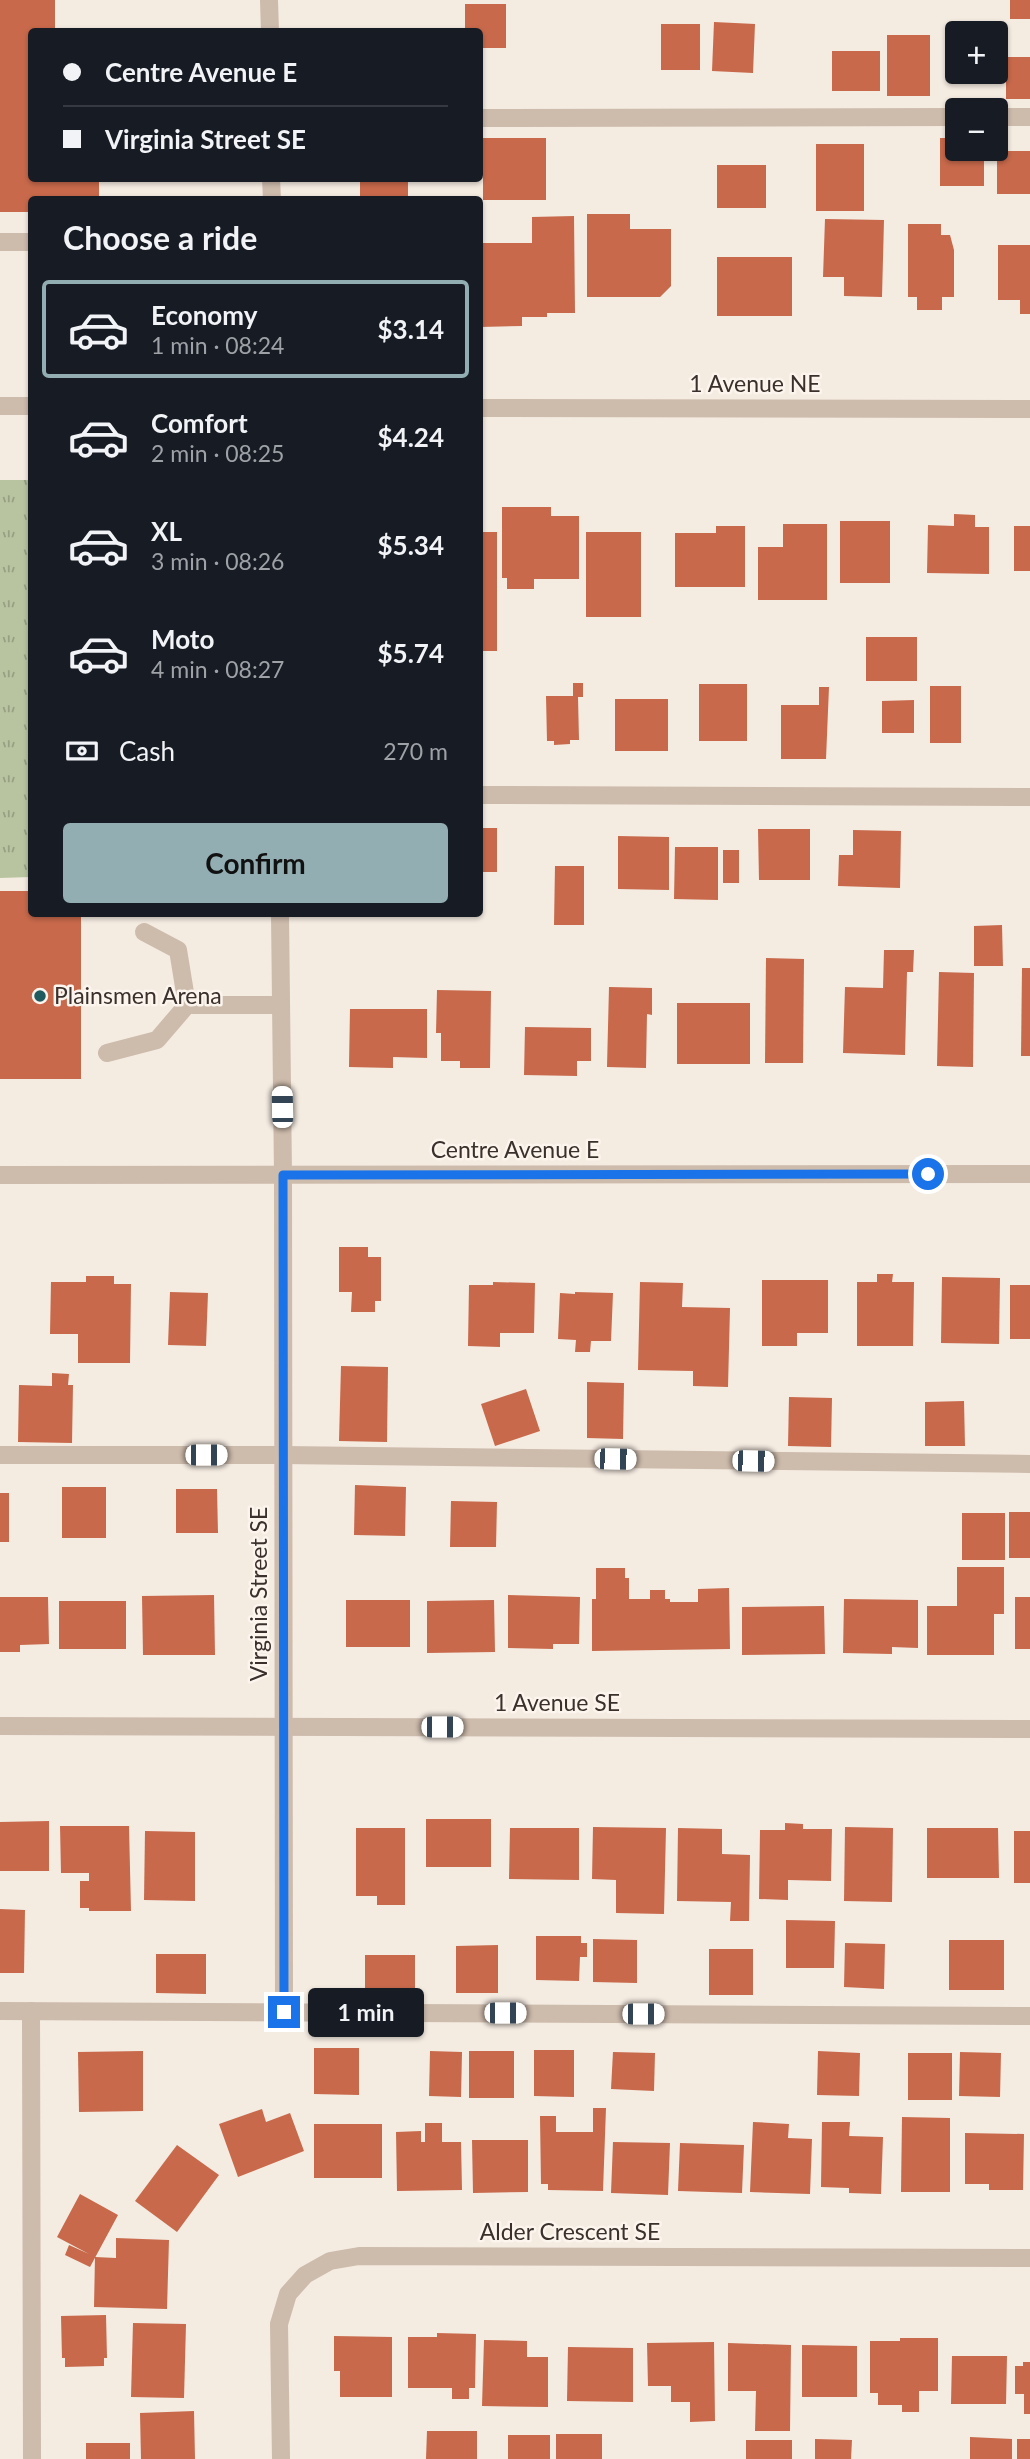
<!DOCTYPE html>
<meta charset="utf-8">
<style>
body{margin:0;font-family:Lato,sans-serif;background:#20242c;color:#f1f3f6;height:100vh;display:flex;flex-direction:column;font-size:26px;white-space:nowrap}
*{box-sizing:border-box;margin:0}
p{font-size:23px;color:#9ea1a6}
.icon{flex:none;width:38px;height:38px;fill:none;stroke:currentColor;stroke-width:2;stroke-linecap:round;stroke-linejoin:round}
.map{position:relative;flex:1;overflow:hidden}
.drawer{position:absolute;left:28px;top:196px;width:455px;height:721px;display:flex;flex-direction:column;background:#171b24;border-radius:7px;box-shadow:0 2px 5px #0004}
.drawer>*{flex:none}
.hud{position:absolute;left:28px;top:28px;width:455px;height:154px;border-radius:7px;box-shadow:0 2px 5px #0004;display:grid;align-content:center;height:154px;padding:0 35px;background:#171b24}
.tools{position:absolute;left:945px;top:21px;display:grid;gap:14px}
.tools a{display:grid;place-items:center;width:63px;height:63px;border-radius:7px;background:#171b24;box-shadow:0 2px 5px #0004;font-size:35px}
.end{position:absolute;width:32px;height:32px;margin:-16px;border:9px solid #1a73e8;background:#fff;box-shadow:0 0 0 4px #fff}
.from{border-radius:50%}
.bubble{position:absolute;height:49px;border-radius:7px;background:#171b24;box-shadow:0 2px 5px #0004;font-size:23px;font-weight:700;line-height:49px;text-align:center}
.car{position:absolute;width:21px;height:42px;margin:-21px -10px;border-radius:9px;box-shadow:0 0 5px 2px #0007;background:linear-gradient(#fff 24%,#345 0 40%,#fff 0 76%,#345 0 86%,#fff 0)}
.hud b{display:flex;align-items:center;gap:24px;height:66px;font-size:26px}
.hud b+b{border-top:2px solid #363941}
.hud i{width:18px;height:18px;background:#f1f3f6}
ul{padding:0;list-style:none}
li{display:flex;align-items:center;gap:21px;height:98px;margin:0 14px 10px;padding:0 21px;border:4px solid transparent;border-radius:7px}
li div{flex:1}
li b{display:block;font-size:26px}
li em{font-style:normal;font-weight:700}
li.selected{border-color:#92aeb2}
li>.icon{width:63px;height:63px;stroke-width:1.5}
h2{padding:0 35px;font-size:32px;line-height:84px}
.pay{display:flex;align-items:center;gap:18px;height:77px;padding:0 35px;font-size:26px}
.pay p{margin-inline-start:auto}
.button{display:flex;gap:14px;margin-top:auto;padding:14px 35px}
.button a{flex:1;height:80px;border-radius:7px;background:#92aeb2;color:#111;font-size:28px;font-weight:700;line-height:80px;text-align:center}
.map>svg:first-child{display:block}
</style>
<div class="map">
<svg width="1030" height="2459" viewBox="0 0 1030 2459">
<defs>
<pattern id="park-tufts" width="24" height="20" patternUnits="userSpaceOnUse" patternTransform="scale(1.75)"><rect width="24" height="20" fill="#b8c4a0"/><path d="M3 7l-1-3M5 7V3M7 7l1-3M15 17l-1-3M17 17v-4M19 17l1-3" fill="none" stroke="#97a083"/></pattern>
</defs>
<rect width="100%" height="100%" fill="#f4ebe1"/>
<!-- park -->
<polygon fill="url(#park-tufts)" points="0,480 31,480 31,877 0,878"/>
<!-- building -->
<g fill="#c8694b">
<polygon points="0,0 55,0 55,32 32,32 32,178 99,178 99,200 32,200 32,212 0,212"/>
<rect x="1010" y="0" width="20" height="19"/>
<polygon points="465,4 506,4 506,48 480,48 480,32 465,32"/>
<polygon points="714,22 755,24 753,73 712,71"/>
<rect x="661" y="24" width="39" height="46"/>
<rect x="887" y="35" width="43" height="61"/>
<rect x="832" y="51" width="48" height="40"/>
<rect x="1006" y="57" width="24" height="42"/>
<rect x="483" y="138" width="63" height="62"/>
<polygon points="940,138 957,138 957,149 984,149 984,186 940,186"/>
<rect x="816" y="144" width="48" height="67"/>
<rect x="997" y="151" width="33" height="43"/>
<rect x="717" y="165" width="49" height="43"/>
<rect x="360" y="178" width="48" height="22"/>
<polygon points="587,214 630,214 630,229 671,229 671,286 660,297 587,297"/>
<polygon points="574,216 575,313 547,313 547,317 522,317 522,326 480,327 480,243 532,243 532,217"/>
<polygon points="825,219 884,220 882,297 844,296 844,277 823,277"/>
<polygon points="908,224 941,224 941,235 950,235 954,250 954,297 942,297 942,310 917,310 917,297 908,297"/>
<polygon points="998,245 1030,245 1030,314 1020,314 1020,300 998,300"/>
<rect x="717" y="257" width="75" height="59"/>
<polygon points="502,507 551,507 551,516 579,516 579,579 534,579 534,589 507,589 507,578 502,578"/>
<polygon points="954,514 975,515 975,527 989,527 989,574 927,573 928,525 954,526"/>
<rect x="840" y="521" width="50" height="62"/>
<polygon points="783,524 827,524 827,600 758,600 758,547 783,547"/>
<polygon points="716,526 745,526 745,587 675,587 675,533 716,533"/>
<rect x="1014" y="526" width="16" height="45"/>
<rect x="480" y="532" width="17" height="119"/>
<rect x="586" y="532" width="55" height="85"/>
<rect x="866" y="637" width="51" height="44"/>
<polygon points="573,683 583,683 583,697 578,697 579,740 570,740 570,744 554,745 554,741 547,741 546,696 573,696"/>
<rect x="699" y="684" width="48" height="57"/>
<rect x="930" y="686" width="31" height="57"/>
<polygon points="819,687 829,687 826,759 781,759 781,705 819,705"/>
<rect x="615" y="699" width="53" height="52"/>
<polygon points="914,700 914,733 882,733 882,701"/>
<rect x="480" y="828" width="17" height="44"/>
<polygon points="758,829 810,829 810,880 759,880"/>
<polygon points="853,830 901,831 900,888 838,886 839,855 853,855"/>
<polygon points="618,836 669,837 669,890 618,889"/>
<polygon points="675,847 718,847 718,900 674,899"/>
<rect x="723" y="850" width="16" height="33"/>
<polygon points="555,866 584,866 584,925 554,925"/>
<polygon points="0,891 32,891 32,914 81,914 81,1079 0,1079"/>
<polygon points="1002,925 1003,966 974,966 974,926"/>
<polygon points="884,950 914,950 913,972 907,972 905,1055 843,1053 845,987 883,988"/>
<polygon points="766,958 804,959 803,1063 765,1063"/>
<polygon points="1022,968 1030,968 1030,1056 1021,1056"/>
<polygon points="939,972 974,973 973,1067 937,1066"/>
<polygon points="609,987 652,988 652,1015 647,1014 646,1068 607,1067"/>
<polygon points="437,990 491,991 490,1068 460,1068 460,1061 441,1061 441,1033 436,1033"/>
<rect x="677" y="1003" width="73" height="61"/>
<polygon points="350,1009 427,1009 427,1058 393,1057 393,1068 349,1067"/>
<polygon points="525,1027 591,1028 591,1061 577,1061 577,1076 524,1075"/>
<polygon points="339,1247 368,1247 368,1257 381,1257 381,1301 375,1301 375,1312 351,1312 352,1292 339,1292"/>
<polygon points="877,1274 893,1274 892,1282 914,1282 913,1346 857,1346 857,1282 877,1282"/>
<polygon points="86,1276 114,1276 114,1284 131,1284 130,1363 78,1363 78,1334 50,1334 51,1282 86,1282"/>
<polygon points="942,1277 1000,1278 999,1344 941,1343"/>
<polygon points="762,1280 828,1280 828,1333 797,1333 797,1346 762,1346"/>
<polygon points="493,1282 535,1283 534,1333 500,1333 500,1347 468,1346 469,1285 493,1285"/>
<polygon points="640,1282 683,1283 682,1307 730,1308 728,1387 693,1386 693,1371 638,1370"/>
<rect x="1010" y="1285" width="20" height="54"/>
<polygon points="170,1292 208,1293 206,1346 168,1345"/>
<polygon points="575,1292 613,1293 611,1341 591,1341 590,1352 575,1352 576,1340 558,1339 560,1293 575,1294"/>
<polygon points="341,1366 388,1367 387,1442 339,1441"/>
<polygon points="52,1373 69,1374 68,1385 73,1385 72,1443 18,1442 19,1385 52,1386"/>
<polygon points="587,1382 624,1383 623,1439 587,1438"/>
<polygon points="526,1389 540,1431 495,1446 481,1404"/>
<polygon points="789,1397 832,1398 831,1447 788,1446"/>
<polygon points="964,1401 965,1446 925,1446 925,1402"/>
<polygon points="355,1485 406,1487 405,1536 354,1535"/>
<rect x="62" y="1487" width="44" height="51"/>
<polygon points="176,1489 217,1489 218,1533 176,1533"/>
<rect x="0" y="1493" width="9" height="49"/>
<polygon points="451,1501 497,1502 496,1547 450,1547"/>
<rect x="1009" y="1512" width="21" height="46"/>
<rect x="962" y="1513" width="43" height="47"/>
<polygon points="957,1567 1004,1567 1004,1614 994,1614 994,1655 927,1655 927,1606 957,1606"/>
<polygon points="596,1568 625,1568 625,1578 629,1578 629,1599 650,1599 650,1590 665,1590 665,1599 670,1599 670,1602 698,1602 698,1589 729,1588 730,1649 592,1651 592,1599 596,1599"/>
<polygon points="214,1595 215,1655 143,1655 142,1596"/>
<polygon points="508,1595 580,1597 579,1644 553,1644 553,1649 508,1648"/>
<polygon points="0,1597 48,1597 49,1644 20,1645 20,1652 0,1652"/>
<rect x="1015" y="1597" width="15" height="52"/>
<polygon points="844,1599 918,1600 918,1648 892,1647 892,1654 843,1653"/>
<rect x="346" y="1600" width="64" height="47"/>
<polygon points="494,1600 495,1652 427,1653 427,1601"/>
<rect x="59" y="1601" width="67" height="48"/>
<polygon points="824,1606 825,1654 742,1655 742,1607"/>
<rect x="426" y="1819" width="65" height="48"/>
<polygon points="49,1821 49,1871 0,1871 0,1822"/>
<polygon points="785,1823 803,1824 803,1829 832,1829 831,1881 788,1880 788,1900 759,1899 760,1830 785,1830"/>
<polygon points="60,1826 129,1826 131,1911 89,1911 89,1908 80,1908 80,1881 89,1881 89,1873 61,1873"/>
<polygon points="593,1827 666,1828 664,1914 616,1913 616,1880 592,1879"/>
<polygon points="845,1827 893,1828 892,1902 844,1901"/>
<polygon points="356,1828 405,1828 405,1905 377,1905 377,1896 356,1896"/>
<polygon points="510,1828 579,1828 579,1880 509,1879"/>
<polygon points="678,1828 722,1829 722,1854 750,1855 749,1921 730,1921 731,1902 677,1901"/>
<polygon points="927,1828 998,1828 999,1878 927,1878"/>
<polygon points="145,1831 195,1832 195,1901 144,1900"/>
<rect x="1014" y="1831" width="16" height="52"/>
<polygon points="0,1909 25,1910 24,1973 0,1973"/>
<polygon points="786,1920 835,1921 834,1968 786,1968"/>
<polygon points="536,1936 581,1936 581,1943 587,1943 587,1957 580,1957 579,1981 536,1980"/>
<polygon points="593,1939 637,1940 637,1983 593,1982"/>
<rect x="949" y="1940" width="55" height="50"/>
<polygon points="845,1943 885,1944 884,1989 844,1987"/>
<polygon points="498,1945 498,1993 456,1993 456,1946"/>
<rect x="709" y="1949" width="44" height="46"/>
<polygon points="156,1954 206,1954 206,1994 156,1993"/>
<rect x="365" y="1955" width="50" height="40"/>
<polygon points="314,2048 359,2048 359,2095 314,2094"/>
<polygon points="534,2050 574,2050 574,2097 534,2096"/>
<polygon points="143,2051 143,2111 79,2112 78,2052"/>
<polygon points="430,2051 462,2052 461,2097 429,2096"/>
<rect x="469" y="2051" width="45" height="47"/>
<polygon points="818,2051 860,2053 859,2096 817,2095"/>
<polygon points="613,2052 655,2053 654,2091 611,2089"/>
<polygon points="960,2052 1001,2053 1000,2097 959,2096"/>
<rect x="908" y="2053" width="44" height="47"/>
<polygon points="593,2108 606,2108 603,2191 548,2190 548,2184 541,2184 540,2116 556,2116 556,2132 593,2132"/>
<polygon points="262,2109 266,2122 290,2113 304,2151 238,2177 219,2124"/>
<polygon points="902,2117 950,2118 950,2192 901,2192"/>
<polygon points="753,2122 789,2124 788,2138 812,2139 810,2194 750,2192"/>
<polygon points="822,2122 850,2122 849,2136 883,2137 881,2194 849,2193 849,2188 821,2187"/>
<polygon points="425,2123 442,2123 442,2142 461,2142 462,2190 397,2191 396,2132 421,2131 421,2142 425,2142"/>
<rect x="314" y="2124" width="68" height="54"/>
<polygon points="965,2133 1024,2134 1023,2190 989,2190 989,2184 965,2184"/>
<polygon points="472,2140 528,2140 528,2192 473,2193"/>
<polygon points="613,2142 670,2143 668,2195 611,2193"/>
<polygon points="680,2143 744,2145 742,2193 678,2191"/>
<polygon points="177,2145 219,2175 177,2232 135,2201"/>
<polygon points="80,2194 118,2215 90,2267 65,2255 69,2245 89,2254 57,2237"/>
<polygon points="116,2238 169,2240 167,2309 94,2307 95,2257 116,2258"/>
<polygon points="106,2315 107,2358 104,2358 104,2366 65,2367 65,2358 62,2358 61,2316"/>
<polygon points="133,2323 186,2324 184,2398 131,2397"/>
<polygon points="437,2333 476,2334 475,2388 469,2388 469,2399 452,2399 452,2388 408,2388 408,2337 437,2337"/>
<polygon points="334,2336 392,2337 392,2397 340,2397 340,2371 334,2371"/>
<polygon points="900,2338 938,2338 938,2391 919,2391 919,2412 902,2412 902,2405 878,2405 878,2393 870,2393 870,2341 900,2341"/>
<polygon points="484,2340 527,2341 527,2357 548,2357 548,2407 482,2406"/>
<polygon points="714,2342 715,2421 690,2422 690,2402 671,2402 671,2386 648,2386 647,2343"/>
<polygon points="728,2343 791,2345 790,2431 755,2431 756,2391 728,2391"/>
<polygon points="802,2345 857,2346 857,2397 802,2397"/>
<polygon points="568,2347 633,2348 633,2402 567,2401"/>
<polygon points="952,2356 1007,2356 1006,2404 951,2404"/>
<polygon points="1023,2362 1030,2362 1030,2414 1024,2414 1024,2394 1015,2394 1015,2366 1023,2366"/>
<polygon points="194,2411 195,2459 141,2459 140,2413"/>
<polygon points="427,2431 477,2431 477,2459 426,2459"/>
<rect x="556" y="2434" width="46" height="25"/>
<rect x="508" y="2435" width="42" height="24"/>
<polygon points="970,2437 1012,2439 1012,2459 970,2459"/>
<polygon points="815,2439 852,2440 851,2459 815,2459"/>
<rect x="1017" y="2439" width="13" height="20"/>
<rect x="746" y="2440" width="46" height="19"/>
<rect x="86" y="2443" width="44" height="16"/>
</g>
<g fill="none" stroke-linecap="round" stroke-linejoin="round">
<!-- minor -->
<g stroke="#cdbbac" stroke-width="18">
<polyline points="269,0 270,32"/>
<polyline points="996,117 1030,117"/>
<polyline points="480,118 957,117"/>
<polyline points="271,178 272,200"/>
<polyline points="0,242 32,242"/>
<polyline points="0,406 32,406"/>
<polyline points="480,408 1030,409"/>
<polyline points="480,795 1030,797"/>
<polyline points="280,914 283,1175 284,2012"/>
<polyline points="144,932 178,950 187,1005"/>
<polyline points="107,1053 157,1040 187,1005 281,1005"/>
<polyline points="0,1175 1030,1174"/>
<polyline points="0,1455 283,1455 1030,1464"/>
<polyline points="0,1726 1030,1729"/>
<polyline points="0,2011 1030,2016"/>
<polyline points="31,2011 32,2459"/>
<polyline points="281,2459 279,2324 288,2294 305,2275 330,2261 359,2256 1030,2258"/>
</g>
</g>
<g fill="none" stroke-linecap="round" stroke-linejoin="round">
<!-- route -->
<polyline stroke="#1a73e8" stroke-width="9" points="284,2012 283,1175 928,1174"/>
</g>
<!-- markers -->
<circle fill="#1f5a5e" stroke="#fbf5ee" stroke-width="2.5" cx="40" cy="996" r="7"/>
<g text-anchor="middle" stroke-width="5" stroke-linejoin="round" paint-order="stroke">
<!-- street labels -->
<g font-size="23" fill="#3b302b" stroke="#fbf5ee">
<text x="755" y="392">1 Avenue NE</text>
<text x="515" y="1158">Centre Avenue E</text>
<text transform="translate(259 1594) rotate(-90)" y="8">Virginia Street SE</text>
<text x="557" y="1711">1 Avenue SE</text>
<text x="570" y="2240">Alder Crescent SE</text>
</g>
<!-- poi labels -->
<g font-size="23" fill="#3b302b" stroke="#fbf5ee" text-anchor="start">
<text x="54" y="1004">Plainsmen Arena</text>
</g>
</g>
</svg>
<div class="tools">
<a>+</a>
<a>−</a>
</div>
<i class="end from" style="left:928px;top:1174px"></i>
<i class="end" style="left:284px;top:2012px"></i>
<div class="bubble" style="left:308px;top:1988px;width:116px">1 min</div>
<i class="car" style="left:282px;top:1107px;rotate:359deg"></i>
<i class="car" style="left:206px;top:1455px;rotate:90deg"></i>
<i class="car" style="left:615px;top:1459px;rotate:91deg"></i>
<i class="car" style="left:753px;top:1461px;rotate:91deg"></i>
<i class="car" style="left:442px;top:1727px;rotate:90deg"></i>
<i class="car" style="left:505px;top:2013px;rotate:90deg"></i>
<i class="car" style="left:643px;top:2014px;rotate:90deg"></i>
<div class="hud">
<b><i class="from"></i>Centre Avenue E</b>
<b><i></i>Virginia Street SE</b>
</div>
<section class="drawer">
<h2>Choose a ride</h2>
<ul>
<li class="selected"><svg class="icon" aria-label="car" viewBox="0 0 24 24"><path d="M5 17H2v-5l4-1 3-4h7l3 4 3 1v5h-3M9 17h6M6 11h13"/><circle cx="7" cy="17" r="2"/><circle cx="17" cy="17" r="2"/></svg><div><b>Economy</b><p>1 min · 08:24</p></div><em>$3.14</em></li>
<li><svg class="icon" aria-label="car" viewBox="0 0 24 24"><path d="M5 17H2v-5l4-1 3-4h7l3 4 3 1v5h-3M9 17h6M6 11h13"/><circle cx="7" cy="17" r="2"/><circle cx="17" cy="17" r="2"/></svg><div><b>Comfort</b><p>2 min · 08:25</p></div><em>$4.24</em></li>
<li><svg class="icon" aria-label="car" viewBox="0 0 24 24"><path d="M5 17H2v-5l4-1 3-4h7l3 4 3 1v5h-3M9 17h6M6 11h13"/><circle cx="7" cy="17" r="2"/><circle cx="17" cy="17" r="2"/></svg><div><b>XL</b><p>3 min · 08:26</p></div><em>$5.34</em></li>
<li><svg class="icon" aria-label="car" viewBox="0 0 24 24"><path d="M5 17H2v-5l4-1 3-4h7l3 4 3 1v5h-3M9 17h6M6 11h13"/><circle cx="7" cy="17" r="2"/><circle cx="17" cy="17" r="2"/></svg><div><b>Moto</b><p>4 min · 08:27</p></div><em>$5.74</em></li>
</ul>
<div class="pay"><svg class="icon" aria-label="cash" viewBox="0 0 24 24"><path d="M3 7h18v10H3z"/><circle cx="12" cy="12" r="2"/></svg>Cash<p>270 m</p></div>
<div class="button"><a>Confirm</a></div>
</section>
</div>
